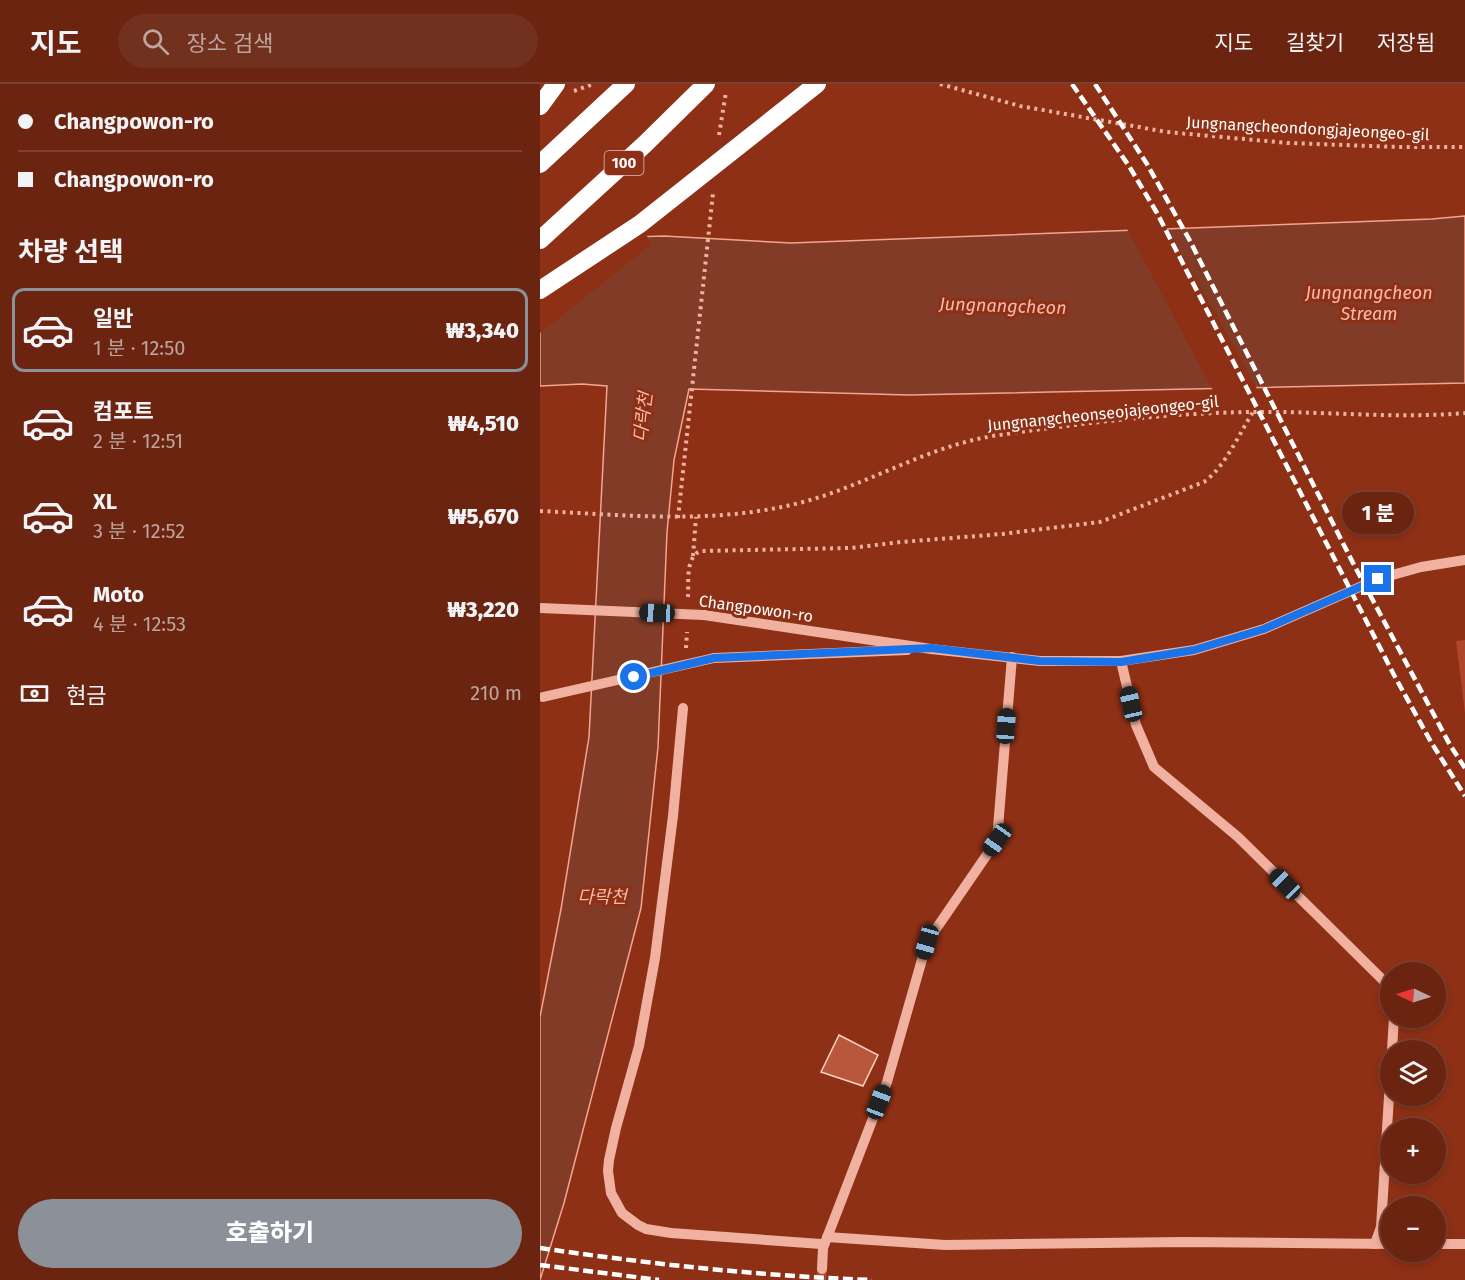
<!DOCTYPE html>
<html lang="ko">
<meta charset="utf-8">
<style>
body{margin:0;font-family:"Fira Sans","Noto Sans KR",sans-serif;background:#72301e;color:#f1f3f6;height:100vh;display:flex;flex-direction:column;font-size:22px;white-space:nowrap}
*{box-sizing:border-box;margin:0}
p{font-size:20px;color:#bea49f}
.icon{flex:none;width:33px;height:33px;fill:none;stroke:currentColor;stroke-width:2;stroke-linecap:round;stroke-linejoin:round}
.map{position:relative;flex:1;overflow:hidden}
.side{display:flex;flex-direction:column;background:#6a2410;width:540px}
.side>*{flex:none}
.hud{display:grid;align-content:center;height:132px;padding:0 18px;background:#6a2410}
.needle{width:39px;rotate:274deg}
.controls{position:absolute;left:840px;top:878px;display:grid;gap:12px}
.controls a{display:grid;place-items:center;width:66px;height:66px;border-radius:50%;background:#6a2410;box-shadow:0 3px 9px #0003,0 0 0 2px #7d4130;font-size:30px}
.end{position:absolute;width:27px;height:27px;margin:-14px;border:8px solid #1a73e8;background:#fff;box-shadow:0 0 0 3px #fff}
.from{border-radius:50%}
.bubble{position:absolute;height:42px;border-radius:21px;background:#6a2410;box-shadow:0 3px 9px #0003,0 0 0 2px #7d4130;font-size:20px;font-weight:800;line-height:42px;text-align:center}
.car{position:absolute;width:18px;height:36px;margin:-18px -9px;border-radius:8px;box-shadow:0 0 4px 2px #0007;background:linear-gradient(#222 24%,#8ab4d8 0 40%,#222 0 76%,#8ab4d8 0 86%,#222 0)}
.hud b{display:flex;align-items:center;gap:21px;height:57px;font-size:22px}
.hud b+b{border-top:2px solid #7d4130}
.hud i{width:15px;height:15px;background:#f1f3f6}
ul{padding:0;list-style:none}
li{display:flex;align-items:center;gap:18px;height:84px;margin:0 12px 9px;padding:0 6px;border:3px solid transparent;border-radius:12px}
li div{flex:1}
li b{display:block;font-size:22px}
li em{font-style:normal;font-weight:800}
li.active{border-color:#8c9099}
li>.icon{width:54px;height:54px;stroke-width:1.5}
h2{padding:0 18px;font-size:27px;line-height:72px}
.pay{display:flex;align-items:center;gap:15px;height:66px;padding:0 18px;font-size:22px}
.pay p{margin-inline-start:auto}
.action{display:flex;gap:12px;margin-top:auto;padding:12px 18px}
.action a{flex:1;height:69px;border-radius:36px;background:#8c9099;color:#fff;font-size:24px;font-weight:800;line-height:69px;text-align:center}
header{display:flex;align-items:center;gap:36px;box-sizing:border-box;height:84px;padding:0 30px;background:#6a2410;border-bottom:2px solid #7d4130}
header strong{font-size:28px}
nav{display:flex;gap:33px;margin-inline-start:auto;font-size:21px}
.search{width:420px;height:54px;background:#72301e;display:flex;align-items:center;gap:15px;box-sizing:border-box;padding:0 21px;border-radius:33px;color:#bea49f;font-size:22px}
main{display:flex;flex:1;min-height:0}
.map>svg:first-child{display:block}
</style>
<header>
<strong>지도</strong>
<div class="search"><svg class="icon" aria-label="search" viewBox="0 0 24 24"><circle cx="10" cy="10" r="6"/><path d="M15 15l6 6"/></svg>장소 검색</div>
<nav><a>지도</a><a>길찾기</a><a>저장됨</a></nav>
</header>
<main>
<section class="side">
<div class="hud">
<b><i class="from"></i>Changpowon-ro</b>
<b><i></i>Changpowon-ro</b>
</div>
<h2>차량 선택</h2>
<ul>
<li class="active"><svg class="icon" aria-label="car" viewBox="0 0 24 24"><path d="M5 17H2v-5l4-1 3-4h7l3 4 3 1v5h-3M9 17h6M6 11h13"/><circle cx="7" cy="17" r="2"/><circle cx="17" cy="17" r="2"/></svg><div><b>일반</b><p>1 분 · 12:50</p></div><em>₩3,340</em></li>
<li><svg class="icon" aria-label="car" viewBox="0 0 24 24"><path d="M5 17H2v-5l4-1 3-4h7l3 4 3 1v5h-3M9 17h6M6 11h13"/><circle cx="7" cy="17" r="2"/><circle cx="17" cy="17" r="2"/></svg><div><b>컴포트</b><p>2 분 · 12:51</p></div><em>₩4,510</em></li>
<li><svg class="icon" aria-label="car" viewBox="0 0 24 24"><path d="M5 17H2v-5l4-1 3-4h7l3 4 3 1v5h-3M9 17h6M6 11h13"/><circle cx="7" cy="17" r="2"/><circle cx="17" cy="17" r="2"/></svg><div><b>XL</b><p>3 분 · 12:52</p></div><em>₩5,670</em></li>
<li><svg class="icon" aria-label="car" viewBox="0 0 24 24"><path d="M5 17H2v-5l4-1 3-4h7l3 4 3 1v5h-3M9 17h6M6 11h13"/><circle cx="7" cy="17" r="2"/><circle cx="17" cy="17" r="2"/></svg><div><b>Moto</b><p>4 분 · 12:53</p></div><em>₩3,220</em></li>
</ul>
<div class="pay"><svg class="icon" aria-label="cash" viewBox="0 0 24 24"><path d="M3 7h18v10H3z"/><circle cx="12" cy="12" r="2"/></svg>현금<p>210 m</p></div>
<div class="action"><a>호출하기</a></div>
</section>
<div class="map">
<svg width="925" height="1196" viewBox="0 0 925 1196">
<rect width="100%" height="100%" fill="#8e3015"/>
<!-- green -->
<polygon fill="#af462b" points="925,556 925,629 916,557"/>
<!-- water -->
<polygon fill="#813b26" stroke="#f3a592" stroke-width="1.5" points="925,132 925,299 369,311 149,305 134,376 127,448 118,663 101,824 24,1119 0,1196 0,933 21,825 49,653 67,302 42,300 0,302 0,156 124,152 251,159 892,135"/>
<!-- pier -->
<g fill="#8e3015">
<polygon points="625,141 689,253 718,307 674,308 586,143"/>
<polygon points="105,149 112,160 0,249 0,153"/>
</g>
<!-- building -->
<polygon fill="#b7583d" stroke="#fcd1c6" stroke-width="1.5" points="299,951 338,971 323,1002 281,988"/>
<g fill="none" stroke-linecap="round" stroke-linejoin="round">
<!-- minor-tunnel -->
<polyline stroke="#9f4f38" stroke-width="10" stroke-dasharray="10 5" stroke-linecap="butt" points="281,1196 282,1185"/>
<!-- path -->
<g stroke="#f0b1a0" stroke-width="4" stroke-dasharray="3 4.5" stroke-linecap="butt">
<polyline points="400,0 480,22 627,48 748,59 859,63 925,63"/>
<polyline points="34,7 53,0"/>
<polyline points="179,51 186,8"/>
<path d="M0,427c88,4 176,14 263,-9 67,-18 126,-57 196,-67 84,-12 169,-22 254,-23 71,-1 141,7 212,1"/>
<polyline points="138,434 173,109"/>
<polyline points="153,472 156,433"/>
<path d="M148,513c1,-14 -3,-39 12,-46l151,-3 50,-6 101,-8 98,-12 104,-40c21,-15 35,-48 49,-70"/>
<polyline points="146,564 147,548"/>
</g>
<!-- minor -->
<g stroke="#f0b1a0" stroke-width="10">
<polyline points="164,531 391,565 500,577 581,577 654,566 724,545 838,495 881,483 925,476"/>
<polyline points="174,574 367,566"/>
<polyline points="581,577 596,641 614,683 698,753 850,903"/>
<polyline points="143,624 133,732 115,874 99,962 76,1044 69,1076 68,1087 71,1109 82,1129 98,1141 106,1145 131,1149 281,1160 283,1164 282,1185"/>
<polyline points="852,966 854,933"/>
<polyline points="287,1153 405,1161 643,1158 850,1160"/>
<polyline points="835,1160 841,1143 850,996"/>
<polyline points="896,1160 925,1160"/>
<polyline points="283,1164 347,998 387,858 457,756 472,573"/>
</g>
<!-- highway -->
<g stroke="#fff" stroke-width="18">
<polyline points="0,80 86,0"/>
<polyline points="0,156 105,60 166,0"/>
</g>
<!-- rail -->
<g stroke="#fff" stroke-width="4.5" stroke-dasharray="10 4.5" stroke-linecap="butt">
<polyline points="532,0 589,82 617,129 854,591 891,658 925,712"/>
<polyline points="555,0 607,80 649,155 813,479 910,661 925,684"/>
<path d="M0,1164c110,16 221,28 332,32"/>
<polyline points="0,1181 119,1196"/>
</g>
<!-- minor-bridge -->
<g stroke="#f0b1a0" stroke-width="10">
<polyline points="0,524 164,531"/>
<polyline points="3,613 174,574"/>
</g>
<!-- highway-bridge -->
<g stroke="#fff" stroke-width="18">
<polyline points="0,22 16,0"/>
<polyline points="0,206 100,140 277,0"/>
</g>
</g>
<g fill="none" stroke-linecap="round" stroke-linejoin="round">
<!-- route -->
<polyline stroke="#1a73e8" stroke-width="8" points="94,593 174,574 391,564 500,577 581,578 654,566 724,545 838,495"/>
</g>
<g text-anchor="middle" stroke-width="6" stroke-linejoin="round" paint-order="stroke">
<!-- shield labels -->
<rect fill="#8e3015" stroke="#ddc1b9" stroke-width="1.5" x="64.5" y="67" width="39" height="24" rx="4.5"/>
<g font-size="15" font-weight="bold" fill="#fff">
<text x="84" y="84">100</text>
</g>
<!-- street labels -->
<g font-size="16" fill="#fff" stroke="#8e3015">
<text transform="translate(768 44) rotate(3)" y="6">Jungnangcheondongjajeongeo-gil</text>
<text transform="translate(563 329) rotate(-6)" y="6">Jungnangcheonseojajeongeo-gil</text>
<text transform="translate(216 524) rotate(8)" y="6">Changpowon-ro</text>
</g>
<!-- water labels -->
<g font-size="18" font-style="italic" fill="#f7bbab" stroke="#8e3015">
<text x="829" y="215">Jungnangcheon<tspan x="829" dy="21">Stream</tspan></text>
<text transform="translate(463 222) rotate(2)" y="6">Jungnangcheon</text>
<text transform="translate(103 333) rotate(-83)" y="6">다락천</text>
<text x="62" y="819">다락천</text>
</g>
</g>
</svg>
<div class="controls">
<a><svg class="needle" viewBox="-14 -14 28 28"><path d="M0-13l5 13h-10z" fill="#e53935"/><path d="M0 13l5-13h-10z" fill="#bea49f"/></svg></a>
<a><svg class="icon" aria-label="layers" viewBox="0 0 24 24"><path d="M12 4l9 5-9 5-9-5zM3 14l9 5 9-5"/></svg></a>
<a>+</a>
<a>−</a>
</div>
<i class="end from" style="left:94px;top:593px"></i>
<i class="end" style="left:838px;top:495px"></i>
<div class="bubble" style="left:802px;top:408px;width:72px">1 분</div>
<i class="car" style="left:117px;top:529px;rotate:272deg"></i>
<i class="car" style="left:591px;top:620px;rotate:347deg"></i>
<i class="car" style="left:466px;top:642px;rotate:4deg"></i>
<i class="car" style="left:457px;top:756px;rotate:215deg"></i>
<i class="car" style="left:745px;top:800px;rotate:315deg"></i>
<i class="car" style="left:387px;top:858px;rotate:196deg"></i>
<i class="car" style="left:339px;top:1018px;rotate:21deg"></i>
</div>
</main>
